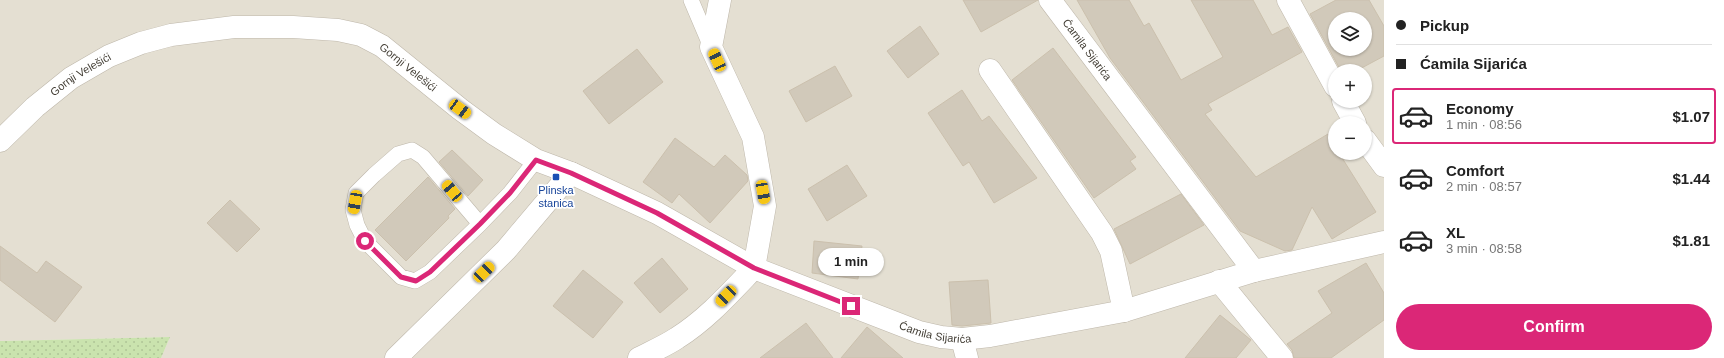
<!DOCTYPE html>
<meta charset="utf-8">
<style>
body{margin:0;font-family:Arial,sans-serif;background:#f2f2f2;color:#222;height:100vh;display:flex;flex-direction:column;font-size:15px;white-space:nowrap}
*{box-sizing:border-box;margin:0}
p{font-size:13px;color:#767676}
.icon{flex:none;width:22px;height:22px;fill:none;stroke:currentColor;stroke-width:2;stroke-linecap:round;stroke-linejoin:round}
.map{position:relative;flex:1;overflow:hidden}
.sheet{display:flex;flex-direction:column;background:#fff;width:340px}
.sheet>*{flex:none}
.guide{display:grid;align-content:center;height:88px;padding:0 12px;background:#fff}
.fabs{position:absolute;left:1328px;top:12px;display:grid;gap:8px}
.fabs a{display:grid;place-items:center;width:44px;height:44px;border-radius:50%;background:#fff;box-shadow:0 1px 3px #0004;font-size:20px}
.end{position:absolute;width:18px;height:18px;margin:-9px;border:5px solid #db2777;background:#fff;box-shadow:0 0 0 2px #fff}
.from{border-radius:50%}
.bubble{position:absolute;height:28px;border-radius:14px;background:#fff;box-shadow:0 1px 3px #0004;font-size:13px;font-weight:800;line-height:28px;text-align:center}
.car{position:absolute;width:12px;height:24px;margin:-12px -6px;border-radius:5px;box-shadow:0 0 3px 1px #0007;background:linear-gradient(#f5c518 24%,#345 0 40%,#f5c518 0 76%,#345 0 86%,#f5c518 0)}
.guide b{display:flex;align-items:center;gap:14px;height:38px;font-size:15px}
.guide b+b{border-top:1px solid #e0e0e0}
.guide i{width:10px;height:10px;background:#222}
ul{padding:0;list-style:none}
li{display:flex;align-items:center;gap:12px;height:56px;margin:0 8px 6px;padding:0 4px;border:2px solid transparent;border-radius:4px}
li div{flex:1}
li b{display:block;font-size:15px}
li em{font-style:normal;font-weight:800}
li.selected{border-color:#db2777}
li>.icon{width:36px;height:36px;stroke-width:1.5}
.action{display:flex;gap:8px;margin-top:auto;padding:8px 12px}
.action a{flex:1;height:46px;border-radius:24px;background:#db2777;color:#fff;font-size:16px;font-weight:800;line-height:46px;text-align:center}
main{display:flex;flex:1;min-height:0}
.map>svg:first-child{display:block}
</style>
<main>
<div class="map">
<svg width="1384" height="358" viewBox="0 0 1384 358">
<defs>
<pattern id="grass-dots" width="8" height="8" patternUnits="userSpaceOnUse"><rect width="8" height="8" fill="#cae3ae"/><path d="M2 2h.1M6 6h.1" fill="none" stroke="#afc496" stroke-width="1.8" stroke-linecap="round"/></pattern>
</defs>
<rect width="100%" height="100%" fill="#f0ede3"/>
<!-- residential -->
<path fill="#e4dfd2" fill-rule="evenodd" d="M0,0h1384v358h-1223l9,-21 -170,4zM1335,19h30v30h-30zM1335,71h30v30h-30zM1335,123h30v30h-30z"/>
<!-- grass -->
<polygon fill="url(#grass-dots)" points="170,337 161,358 0,358 0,341 2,341"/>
<!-- building -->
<g fill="#d1c9ba" stroke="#cbc0ad" fill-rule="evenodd">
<polygon points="963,0 1038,0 981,32"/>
<polygon points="1077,0 1129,0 1144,26 1149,23 1181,80 1223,57 1191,0 1253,0 1272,35 1288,27 1302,52 1208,104 1212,110 1205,114 1256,177 1328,134 1335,146 1335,153 1339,153 1376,212 1332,239 1312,207 1292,250 1285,251 1240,231 1110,58"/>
<path d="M1336,0h33l15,26v30l-28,15h-15l-31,-57zM1335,19h30v30h-30z"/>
<polygon points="920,26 939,54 908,78 887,51"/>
<polygon points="1053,48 1136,157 1130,161 1136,169 1094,198 1012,80"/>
<polygon points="637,49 663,82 609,124 583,91"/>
<polygon points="835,66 852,96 806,122 789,91"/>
<polygon points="962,90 982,121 989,116 1037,178 994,203 969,162 963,166 928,113"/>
<polygon points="675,138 714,167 725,155 747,175 748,181 710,223 679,194 672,203 643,182"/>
<polygon points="452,150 483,180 468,196 439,162"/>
<polygon points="847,165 867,196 827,221 808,189"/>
<polygon points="428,177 455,209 448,216 449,218 406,261 375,230"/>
<polygon points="1181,194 1204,225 1130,264 1114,229"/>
<polygon points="230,200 260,229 237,252 207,223"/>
<polygon points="814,241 862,246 858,279 812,273"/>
<polygon points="0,246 37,273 46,261 82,287 55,322 0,280"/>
<polygon points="662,258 688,289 660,313 634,283"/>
<polygon points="1366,263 1384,293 1384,320 1331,358 1294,358 1292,350 1287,344 1332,313 1318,291"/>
<polygon points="583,270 623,302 593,338 553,306"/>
<polygon points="988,280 991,323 962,326 952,325 949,282"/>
<polygon points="1220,315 1251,340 1236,358 1185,358"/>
<polygon points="806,323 833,358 760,358"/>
<polygon points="867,327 903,358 841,358"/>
</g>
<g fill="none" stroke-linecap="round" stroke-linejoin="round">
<defs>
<g id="service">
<polyline points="691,0 711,47"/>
<polyline points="480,224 423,157 412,150 398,154 374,175 356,193 353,210 357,225 365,241 401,277 415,281 430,272 480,224 510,193 536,160"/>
</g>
<g id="minor">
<polyline points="720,0 711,47 753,137 765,206 754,268"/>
<path id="s1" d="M1050,0l204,271"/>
<polyline points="1288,0 1335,86"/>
<polyline points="990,70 1102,233 1111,251 1124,311"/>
<polyline points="1343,101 1355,123"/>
<polyline points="1365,140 1384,166"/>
<path id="s2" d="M0,141l35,-34 36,-29 38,-22 32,-13 30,-8 63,-8h59l45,3 23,5 21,11 78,63 34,25 42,26 35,13 86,40 97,55 165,64 22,5 21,2 28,-3 134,-25 130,-40 130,-29"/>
<polyline points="1219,281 1282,358"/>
<polyline points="962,339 967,358"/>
<polyline points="396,358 506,250 571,173"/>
<path d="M639,358c12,-6 26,-12 38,-20 30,-19 53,-45 77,-70"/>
</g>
</defs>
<!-- service casing -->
<use href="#service" stroke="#beb7aa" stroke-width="16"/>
<!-- minor casing -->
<use href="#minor" stroke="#beb7aa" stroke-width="23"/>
<!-- service -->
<use href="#service" stroke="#fff" stroke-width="15"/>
<!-- minor -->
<use href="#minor" stroke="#fff" stroke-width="22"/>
</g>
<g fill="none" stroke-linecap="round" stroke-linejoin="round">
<!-- route -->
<polyline stroke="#db2777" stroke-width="5" points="365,241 401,277 416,281 430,272 480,224 510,193 536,160 571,173 657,213 754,268 851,306"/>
</g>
<!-- markers -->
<rect fill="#1a4fb4" stroke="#fff" stroke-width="1.5" x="552" y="173" width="8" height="8" rx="2"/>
<g text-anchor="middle" stroke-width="3.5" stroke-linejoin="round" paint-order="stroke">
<!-- street labels -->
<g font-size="11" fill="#423d34" stroke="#fff">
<text dy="4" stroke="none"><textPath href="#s1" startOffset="62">Ćamila Sijarića</textPath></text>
<text dy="4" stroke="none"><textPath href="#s2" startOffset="453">Gornji Velešići</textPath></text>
<text dy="4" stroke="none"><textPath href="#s2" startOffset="105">Gornji Velešići</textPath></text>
<text dy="4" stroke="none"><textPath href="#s2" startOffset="1048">Ćamila Sijarića</textPath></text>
</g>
<!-- transit labels -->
<g font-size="11" fill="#164399" stroke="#fff">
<text x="556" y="194">Plinska<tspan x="556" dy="13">stanica</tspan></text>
</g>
</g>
</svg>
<div class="fabs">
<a><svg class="icon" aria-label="layers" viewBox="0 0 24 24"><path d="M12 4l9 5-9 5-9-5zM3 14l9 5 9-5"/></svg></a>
<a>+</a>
<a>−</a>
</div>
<i class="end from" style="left:365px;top:241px"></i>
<i class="end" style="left:851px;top:306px"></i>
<div class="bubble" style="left:818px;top:248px;width:66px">1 min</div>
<i class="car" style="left:717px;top:60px;rotate:335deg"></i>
<i class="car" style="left:460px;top:109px;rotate:126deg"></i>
<i class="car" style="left:452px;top:191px;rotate:320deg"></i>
<i class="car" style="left:763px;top:192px;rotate:170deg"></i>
<i class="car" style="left:355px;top:202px;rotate:190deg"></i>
<i class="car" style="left:484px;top:272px;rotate:46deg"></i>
<i class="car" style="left:726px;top:296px;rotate:224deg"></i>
</div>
<section class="sheet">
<div class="guide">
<b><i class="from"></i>Pickup</b>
<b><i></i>Ćamila Sijarića</b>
</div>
<ul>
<li class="selected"><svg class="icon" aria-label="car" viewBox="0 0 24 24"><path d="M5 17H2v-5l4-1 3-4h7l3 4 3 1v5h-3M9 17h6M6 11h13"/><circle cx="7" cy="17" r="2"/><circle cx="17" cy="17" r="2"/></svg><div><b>Economy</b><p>1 min · 08:56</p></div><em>$1.07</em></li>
<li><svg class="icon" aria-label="car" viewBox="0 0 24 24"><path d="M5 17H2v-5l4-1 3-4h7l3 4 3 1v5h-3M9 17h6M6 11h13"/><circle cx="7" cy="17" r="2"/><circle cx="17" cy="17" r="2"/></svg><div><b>Comfort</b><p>2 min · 08:57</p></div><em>$1.44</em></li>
<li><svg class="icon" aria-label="car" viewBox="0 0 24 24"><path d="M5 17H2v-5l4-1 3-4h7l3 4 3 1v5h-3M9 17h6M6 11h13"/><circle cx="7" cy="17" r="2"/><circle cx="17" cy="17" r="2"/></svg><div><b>XL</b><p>3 min · 08:58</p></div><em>$1.81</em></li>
</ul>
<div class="action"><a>Confirm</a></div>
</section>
</main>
